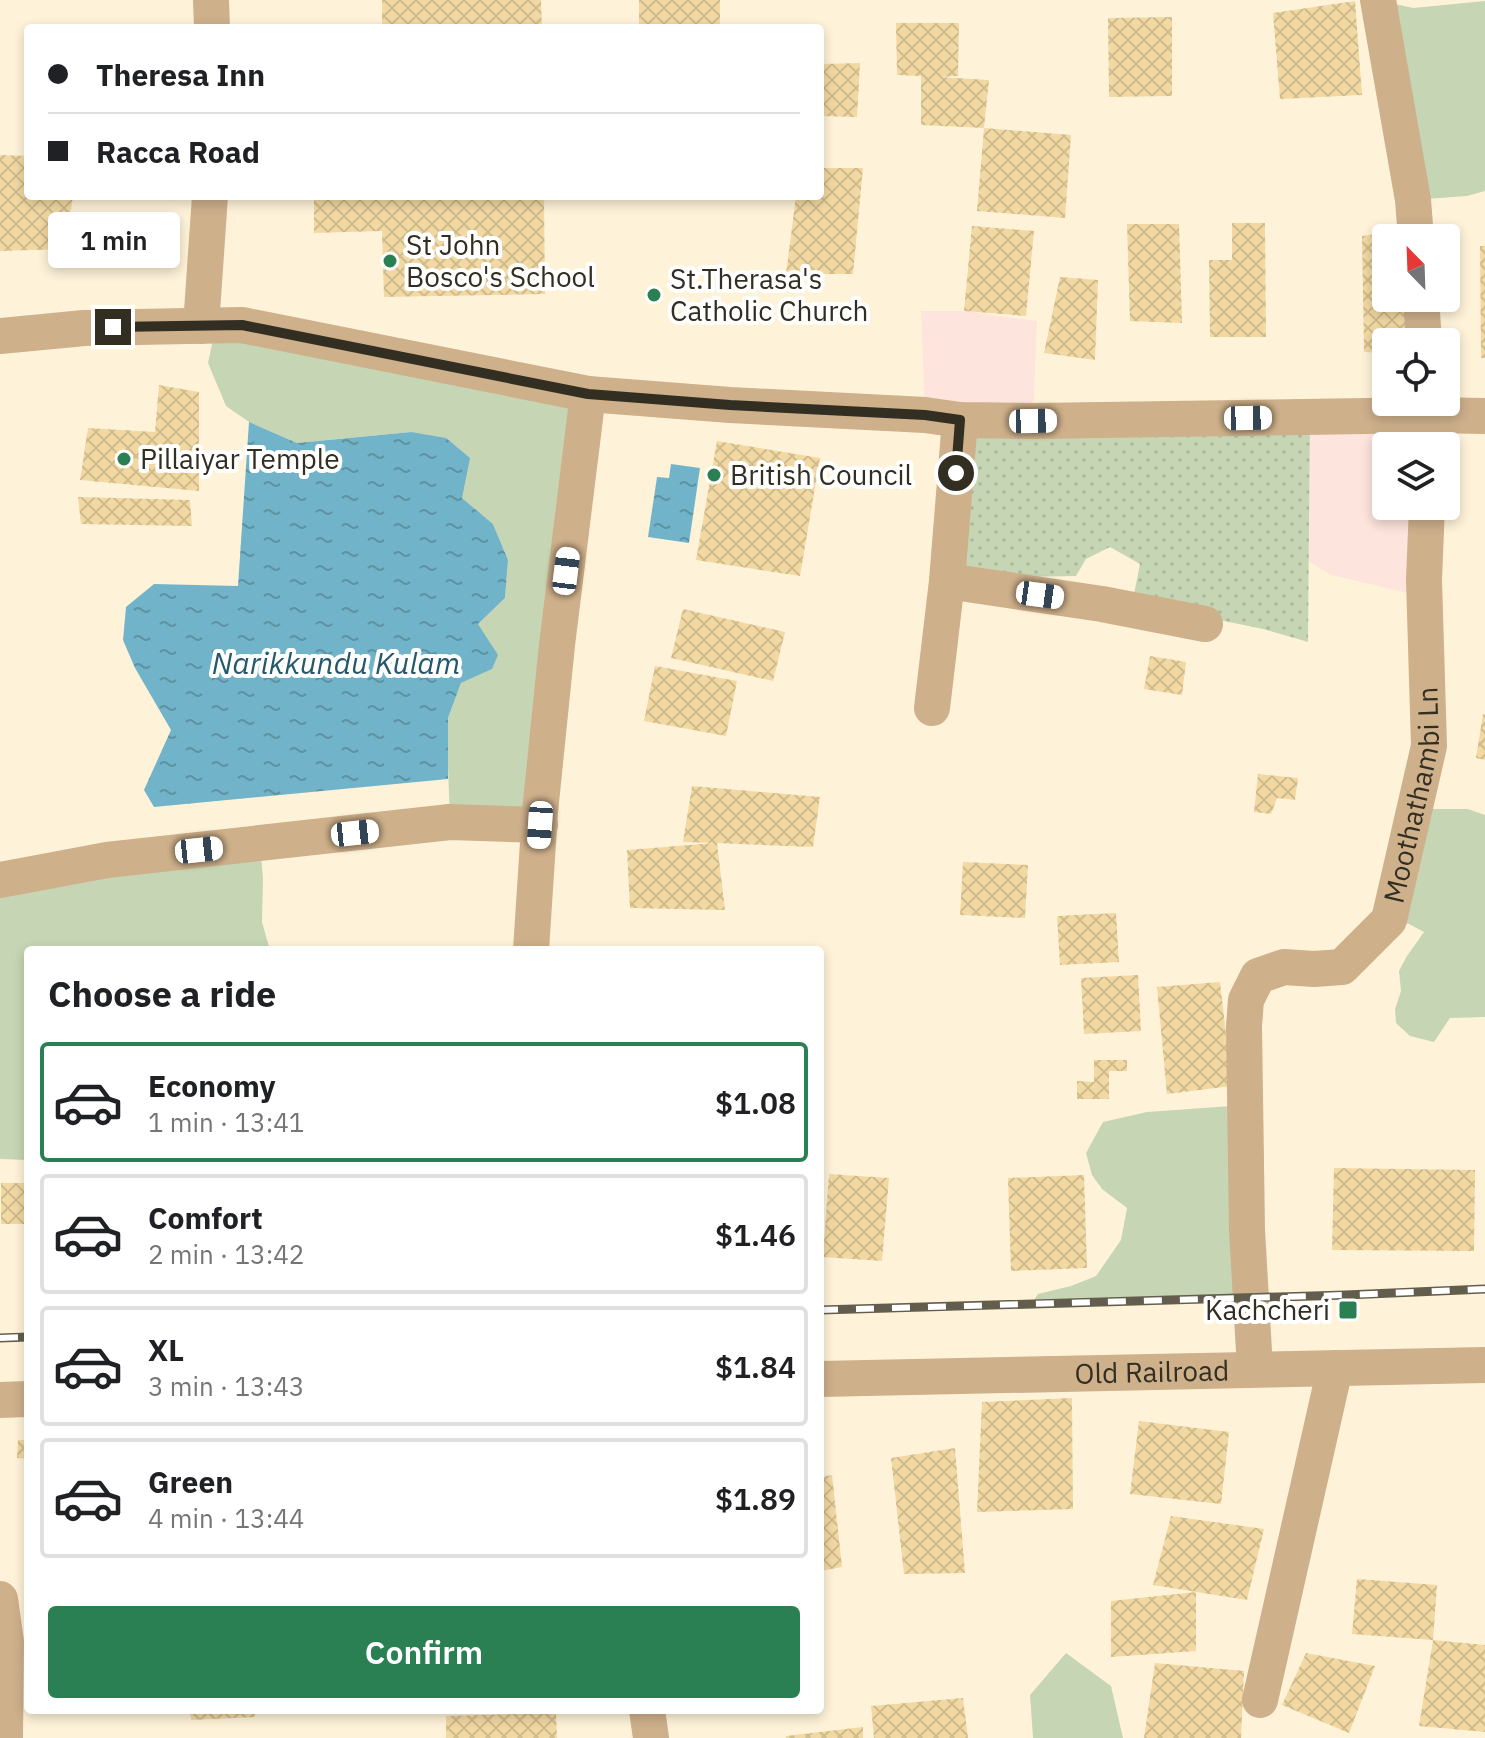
<!DOCTYPE html>
<meta charset="utf-8">
<style>
body{margin:0;font-family:"IBM Plex Sans",sans-serif;background:#f2f2f2;color:#202124;height:100vh;display:flex;flex-direction:column;font-size:30px;white-space:nowrap}
*{box-sizing:border-box;margin:0}
p{font-size:26px;color:#757577}
.icon{flex:none;width:44px;height:44px;fill:none;stroke:currentColor;stroke-width:2;stroke-linecap:round;stroke-linejoin:round}
.map{position:relative;flex:1;overflow:hidden}
.details{position:absolute;left:24px;top:946px;width:800px;height:768px;display:flex;flex-direction:column;background:#fff;border-radius:8px;box-shadow:0 4px 12px #0003}
.details>*{flex:none}
.guide{position:absolute;left:24px;top:24px;width:800px;height:176px;border-radius:8px;box-shadow:0 4px 12px #0003;display:grid;align-content:center;height:176px;padding:0 24px;background:#fff}
.needle{width:52px;rotate:337deg}
.controls{position:absolute;left:1372px;top:224px;display:grid;gap:16px}
.controls a{display:grid;place-items:center;width:88px;height:88px;border-radius:8px;background:#fff;box-shadow:0 4px 12px #0003;font-size:40px}
.end{position:absolute;width:36px;height:36px;margin:-18px;border:10px solid #332e22;background:#fff;box-shadow:0 0 0 4px #fff}
.from{border-radius:50%}
.bubble{position:absolute;height:56px;border-radius:8px;background:#fff;box-shadow:0 4px 12px #0003;font-size:26px;font-weight:600;line-height:56px;text-align:center}
.car{position:absolute;width:24px;height:48px;margin:-24px -12px;border-radius:10px;box-shadow:0 0 6px 2px #0007;background:linear-gradient(#fff 24%,#345 0 40%,#fff 0 76%,#345 0 86%,#fff 0)}
.guide b{display:flex;align-items:center;gap:28px;height:76px;font-size:30px}
.guide b+b{border-top:2px solid #e0e0e0}
.guide i{width:20px;height:20px;background:#202124}
ul{padding:0;list-style:none}
li{display:flex;align-items:center;gap:24px;height:120px;margin:0 16px 12px;padding:0 8px;border:4px solid #e0e0e0;border-radius:8px}
li div{flex:1}
li b{display:block;font-size:30px}
li em{font-style:normal;font-weight:600}
li.on{border-color:#2b8053}
li>.icon{width:72px;height:72px;stroke-width:1.5}
h2{padding:0 24px;font-size:36px;line-height:96px}
.primary-button{display:flex;gap:16px;margin-top:auto;padding:16px 24px}
.primary-button a{flex:1;height:92px;border-radius:8px;background:#2b8053;color:#fff;font-size:32px;font-weight:600;line-height:92px;text-align:center}
.map>svg:first-child{display:block}
</style>
<div class="map">
<svg width="1485" height="1738" viewBox="0 0 1485 1738">
<defs>
<pattern id="park-dots" width="8" height="8" patternUnits="userSpaceOnUse" patternTransform="scale(2)"><rect width="8" height="8" fill="#c6d6b4"/><path d="M2 2h.1M6 6h.1" fill="none" stroke="#abb89a" stroke-width="1.8" stroke-linecap="round"/></pattern>
<pattern id="water-ripples" width="26" height="14" patternUnits="userSpaceOnUse" patternTransform="scale(2)"><rect width="26" height="14" fill="#71b3c9"/><path d="M2 4q2-2 4 0t4 0M15 11q2-2 4 0t4 0" fill="none" stroke="#5d92a3"/></pattern>
<pattern id="building-cross-hatch" width="8" height="8" patternUnits="userSpaceOnUse" patternTransform="scale(2)"><rect width="8" height="8" fill="#f2d9a3"/><path d="M0 0l8 8M0 8l8-8" fill="none" stroke="#d0bb8c"/></pattern>
</defs>
<rect width="100%" height="100%" fill="#fef3d9"/>
<!-- commercial -->
<g fill="#fde4dc">
<polygon points="921,311 964,311 1037,321 1033,421 925,415"/>
<polygon points="1430,415 1429,446 1386,446 1386,506 1427,506 1412,594 1331,575 1309,562 1310,417"/>
</g>
<!-- grass -->
<g fill="#c6d6b4">
<polygon points="1378,0 1413,8 1485,1 1485,191 1467,196 1413,200"/>
<polygon points="214,335 588,394 540,812 450,822 447,739 448,718 461,683 491,669 478,624 505,598 508,560 493,524 462,498 411,432 297,443 249,422 226,406 208,363"/>
<polygon points="1415,809 1468,809 1485,815 1485,1017 1450,1018 1434,1042 1410,1036 1396,1023 1395,1009 1401,991 1399,971 1407,956 1424,932 1409,924 1389,920"/>
<polygon points="260,843 263,879 262,922 270,950 28,950 28,1160 0,1159 0,880"/>
<polygon points="1245,1105 1251,1297 1032,1303 1038,1294 1071,1286 1096,1276 1121,1240 1127,1208 1102,1189 1092,1175 1086,1153 1103,1122 1147,1112"/>
<polygon points="1066,1653 1111,1686 1123,1738 1033,1738 1030,1695"/>
</g>
<!-- park -->
<polygon fill="url(#park-dots)" points="1310,417 1308,642 1263,629 1195,615 1134,594 1140,564 1110,547 1086,559 1076,576 948,578 960,420"/>
<!-- water -->
<g fill="url(#water-ripples)">
<polygon points="249,422 297,443 411,432 446,438 470,458 462,498 493,524 508,560 505,598 478,624 498,655 492,669 461,683 448,718 448,779 154,807 144,790 171,730 135,668 123,640 126,607 154,584 238,586"/>
<polygon points="671,464 700,468 689,543 648,537 657,477 669,478"/>
</g>
<!-- building -->
<g fill="url(#building-cross-hatch)">
<polygon points="382,0 541,0 542,28 382,28"/>
<rect x="639" y="0" width="81" height="28"/>
<polygon points="1355,1 1362,95 1280,99 1273,13"/>
<polygon points="1172,17 1172,96 1109,97 1108,18"/>
<polygon points="896,23 959,23 958,76 939,77 989,80 984,128 921,125 921,76 897,75"/>
<polygon points="860,63 857,117 820,116 820,64"/>
<polygon points="984,128 1071,135 1065,218 977,211"/>
<polygon points="0,155 28,156 28,196 73,196 65,249 0,251"/>
<polygon points="820,168 863,168 853,274 786,274 796,196 820,196"/>
<polygon points="314,196 544,196 545,294 384,297 382,231 314,233"/>
<polygon points="1232,223 1265,223 1266,337 1210,337 1209,260 1232,260"/>
<polygon points="1127,224 1179,224 1182,323 1130,321"/>
<polygon points="972,226 1034,231 1026,316 964,311"/>
<polygon points="1409,230 1410,238 1386,238 1386,298 1414,298 1417,342 1386,342 1386,353 1364,352 1362,236"/>
<polygon points="1480,246 1485,246 1485,358 1481,358"/>
<polygon points="1060,277 1098,280 1095,360 1044,353"/>
<polygon points="159,385 199,392 199,491 80,480 88,428 155,432"/>
<polygon points="717,441 820,458 800,576 696,560"/>
<polygon points="78,497 190,500 192,526 81,524"/>
<polygon points="683,609 785,632 773,681 671,658"/>
<polygon points="1150,656 1186,662 1182,695 1144,689"/>
<polygon points="655,666 737,681 726,736 644,721"/>
<polygon points="1483,714 1485,715 1485,760 1476,758"/>
<polygon points="1258,774 1298,778 1295,800 1277,798 1271,814 1254,812"/>
<polygon points="692,786 820,797 813,847 717,843 725,910 630,908 627,850 714,843 683,842"/>
<polygon points="963,862 1028,865 1025,918 960,915"/>
<polygon points="1116,913 1119,962 1060,965 1057,916"/>
<polygon points="1138,975 1141,1031 1084,1034 1081,978"/>
<polygon points="1220,982 1232,1086 1167,1094 1157,987"/>
<polygon points="1094,1060 1127,1060 1127,1071 1109,1071 1109,1099 1077,1099 1077,1081 1094,1082"/>
<polygon points="1334,1168 1475,1170 1474,1251 1332,1250"/>
<polygon points="829,1174 889,1178 882,1261 823,1257"/>
<polygon points="1084,1175 1087,1268 1011,1271 1008,1178"/>
<rect x="1" y="1183" width="27" height="41"/>
<polygon points="1072,1398 1073,1509 977,1512 982,1402"/>
<polygon points="1139,1421 1229,1432 1221,1504 1130,1494"/>
<polygon points="18,1440 28,1440 28,1459 17,1458"/>
<polygon points="955,1448 965,1573 904,1574 891,1458"/>
<polygon points="832,1475 842,1567 820,1571 820,1477"/>
<polygon points="1171,1516 1264,1529 1247,1600 1153,1585"/>
<polygon points="1357,1579 1437,1585 1433,1640 1352,1634"/>
<polygon points="1196,1592 1196,1651 1111,1657 1111,1601"/>
<polygon points="1433,1640 1485,1645 1485,1732 1419,1726"/>
<polygon points="1306,1653 1375,1666 1349,1733 1282,1705"/>
<polygon points="1155,1663 1244,1671 1241,1738 1144,1738"/>
<polygon points="963,1698 968,1738 874,1738 871,1706"/>
<polygon points="190,1710 255,1710 255,1717 191,1720"/>
<polygon points="556,1713 557,1738 446,1738 446,1716"/>
<polygon points="863,1727 863,1738 786,1738 786,1736"/>
</g>
<g fill="none" stroke-linecap="round" stroke-linejoin="round">
<!-- minor -->
<g stroke="#ceb08b" stroke-width="36">
<polyline points="211,0 212,28"/>
<polyline points="1378,0 1413,200 1416,238"/>
<polyline points="1421,298 1424,342"/>
<polyline points="201,326 210,196"/>
<polyline points="0,336 84,328 242,325 588,394 730,405 925,415 960,420 1033,421 1430,415 1485,416"/>
<polyline points="947,581 1102,604 1205,624"/>
<polyline points="932,708 947,581 960,420"/>
<polyline points="0,880 107,860 450,822 540,825"/>
<polyline points="531,950 540,812 557,645 588,394"/>
<path id="s1" d="M1255,1369l-8,-139 -3,-204 2,-26 12,-24 26,-9 30,2 28,-2 47,-47 40,-174 -5,-166 3,-74"/>
<path id="s2" d="M820,1379l665,-14"/>
<polyline points="0,1400 28,1399"/>
<polyline points="0,1599 6,1642 5,1738"/>
<polyline points="1260,1700 1335,1368"/>
<polyline points="647,1710 651,1738"/>
</g>
<defs>
<g id="rail">
<polyline points="820,1310 1346,1295 1485,1289"/>
<polyline points="0,1338 28,1337"/>
</g>
</defs>
<!-- rail casing -->
<use href="#rail" stroke="#635d4e" stroke-width="9"/>
<!-- rail -->
<use href="#rail" stroke="#fff" stroke-width="6" stroke-dasharray="18" stroke-linecap="butt"/>
</g>
<g fill="none" stroke-linecap="round" stroke-linejoin="round">
<!-- route -->
<polyline stroke="#332e22" stroke-width="10" points="113,327 242,325 588,394 730,405 925,415 960,420 956,473"/>
</g>
<!-- markers -->
<g fill="#2b8053" stroke="#fff" stroke-width="3">
<circle cx="390" cy="261" r="8"/>
<circle cx="654" cy="295" r="8"/>
<circle cx="124" cy="459" r="8"/>
<circle cx="714" cy="475" r="8"/>
<rect x="1338" y="1300" width="20" height="20" rx="4"/>
</g>
<g text-anchor="middle" stroke-width="8" stroke-linejoin="round" paint-order="stroke">
<!-- poi labels -->
<g font-size="28" fill="#332e22" stroke="#fff" text-anchor="start">
<text x="406" y="255">St John<tspan x="406" dy="32">Bosco's School</tspan></text>
<text x="670" y="289">St.Therasa's<tspan x="670" dy="32">Catholic Church</tspan></text>
<text x="140" y="469">Pillaiyar Temple</text>
<text x="730" y="485">British Council</text>
<text x="1330" y="1320" text-anchor="end">Kachcheri</text>
</g>
<!-- street labels -->
<g font-size="28" fill="#332e22" stroke="#fff">
<text dy="10" stroke="none"><textPath href="#s1" startOffset="676">Moothathambi Ln</textPath></text>
<text dy="10" stroke="none"><textPath href="#s2" startOffset="332">Old Railroad</textPath></text>
</g>
<!-- water labels -->
<g font-size="30" font-style="italic" fill="#23596a" stroke="#fff">
<text x="336" y="674">Narikkundu Kulam</text>
</g>
</g>
</svg>
<div class="controls">
<a><svg class="needle" viewBox="-14 -14 28 28"><path d="M0-13l5 13h-10z" fill="#e53935"/><path d="M0 13l5-13h-10z" fill="#757577"/></svg></a>
<a><svg class="icon" aria-label="locate" viewBox="0 0 24 24"><circle cx="12" cy="12" r="6"/><path d="M12 2v4M12 18v4M2 12h4M18 12h4"/></svg></a>
<a><svg class="icon" aria-label="layers" viewBox="0 0 24 24"><path d="M12 4l9 5-9 5-9-5zM3 14l9 5 9-5"/></svg></a>
</div>
<i class="end from" style="left:956px;top:473px"></i>
<i class="end" style="left:113px;top:327px"></i>
<div class="bubble" style="left:48px;top:212px;width:132px">1 min</div>
<i class="car" style="left:1248px;top:418px;rotate:89deg"></i>
<i class="car" style="left:1033px;top:421px;rotate:89deg"></i>
<i class="car" style="left:566px;top:571px;rotate:7deg"></i>
<i class="car" style="left:1040px;top:595px;rotate:98deg"></i>
<i class="car" style="left:540px;top:825px;rotate:184deg"></i>
<i class="car" style="left:355px;top:833px;rotate:84deg"></i>
<i class="car" style="left:199px;top:850px;rotate:84deg"></i>
<div class="guide">
<b><i class="from"></i>Theresa Inn</b>
<b><i></i>Racca Road</b>
</div>
<section class="details">
<h2>Choose a ride</h2>
<ul>
<li class="on"><svg class="icon" aria-label="car" viewBox="0 0 24 24"><path d="M5 17H2v-5l4-1 3-4h7l3 4 3 1v5h-3M9 17h6M6 11h13"/><circle cx="7" cy="17" r="2"/><circle cx="17" cy="17" r="2"/></svg><div><b>Economy</b><p>1 min · 13:41</p></div><em>$1.08</em></li>
<li><svg class="icon" aria-label="car" viewBox="0 0 24 24"><path d="M5 17H2v-5l4-1 3-4h7l3 4 3 1v5h-3M9 17h6M6 11h13"/><circle cx="7" cy="17" r="2"/><circle cx="17" cy="17" r="2"/></svg><div><b>Comfort</b><p>2 min · 13:42</p></div><em>$1.46</em></li>
<li><svg class="icon" aria-label="car" viewBox="0 0 24 24"><path d="M5 17H2v-5l4-1 3-4h7l3 4 3 1v5h-3M9 17h6M6 11h13"/><circle cx="7" cy="17" r="2"/><circle cx="17" cy="17" r="2"/></svg><div><b>XL</b><p>3 min · 13:43</p></div><em>$1.84</em></li>
<li><svg class="icon" aria-label="car" viewBox="0 0 24 24"><path d="M5 17H2v-5l4-1 3-4h7l3 4 3 1v5h-3M9 17h6M6 11h13"/><circle cx="7" cy="17" r="2"/><circle cx="17" cy="17" r="2"/></svg><div><b>Green</b><p>4 min · 13:44</p></div><em>$1.89</em></li>
</ul>
<div class="primary-button"><a>Confirm</a></div>
</section>
</div>
